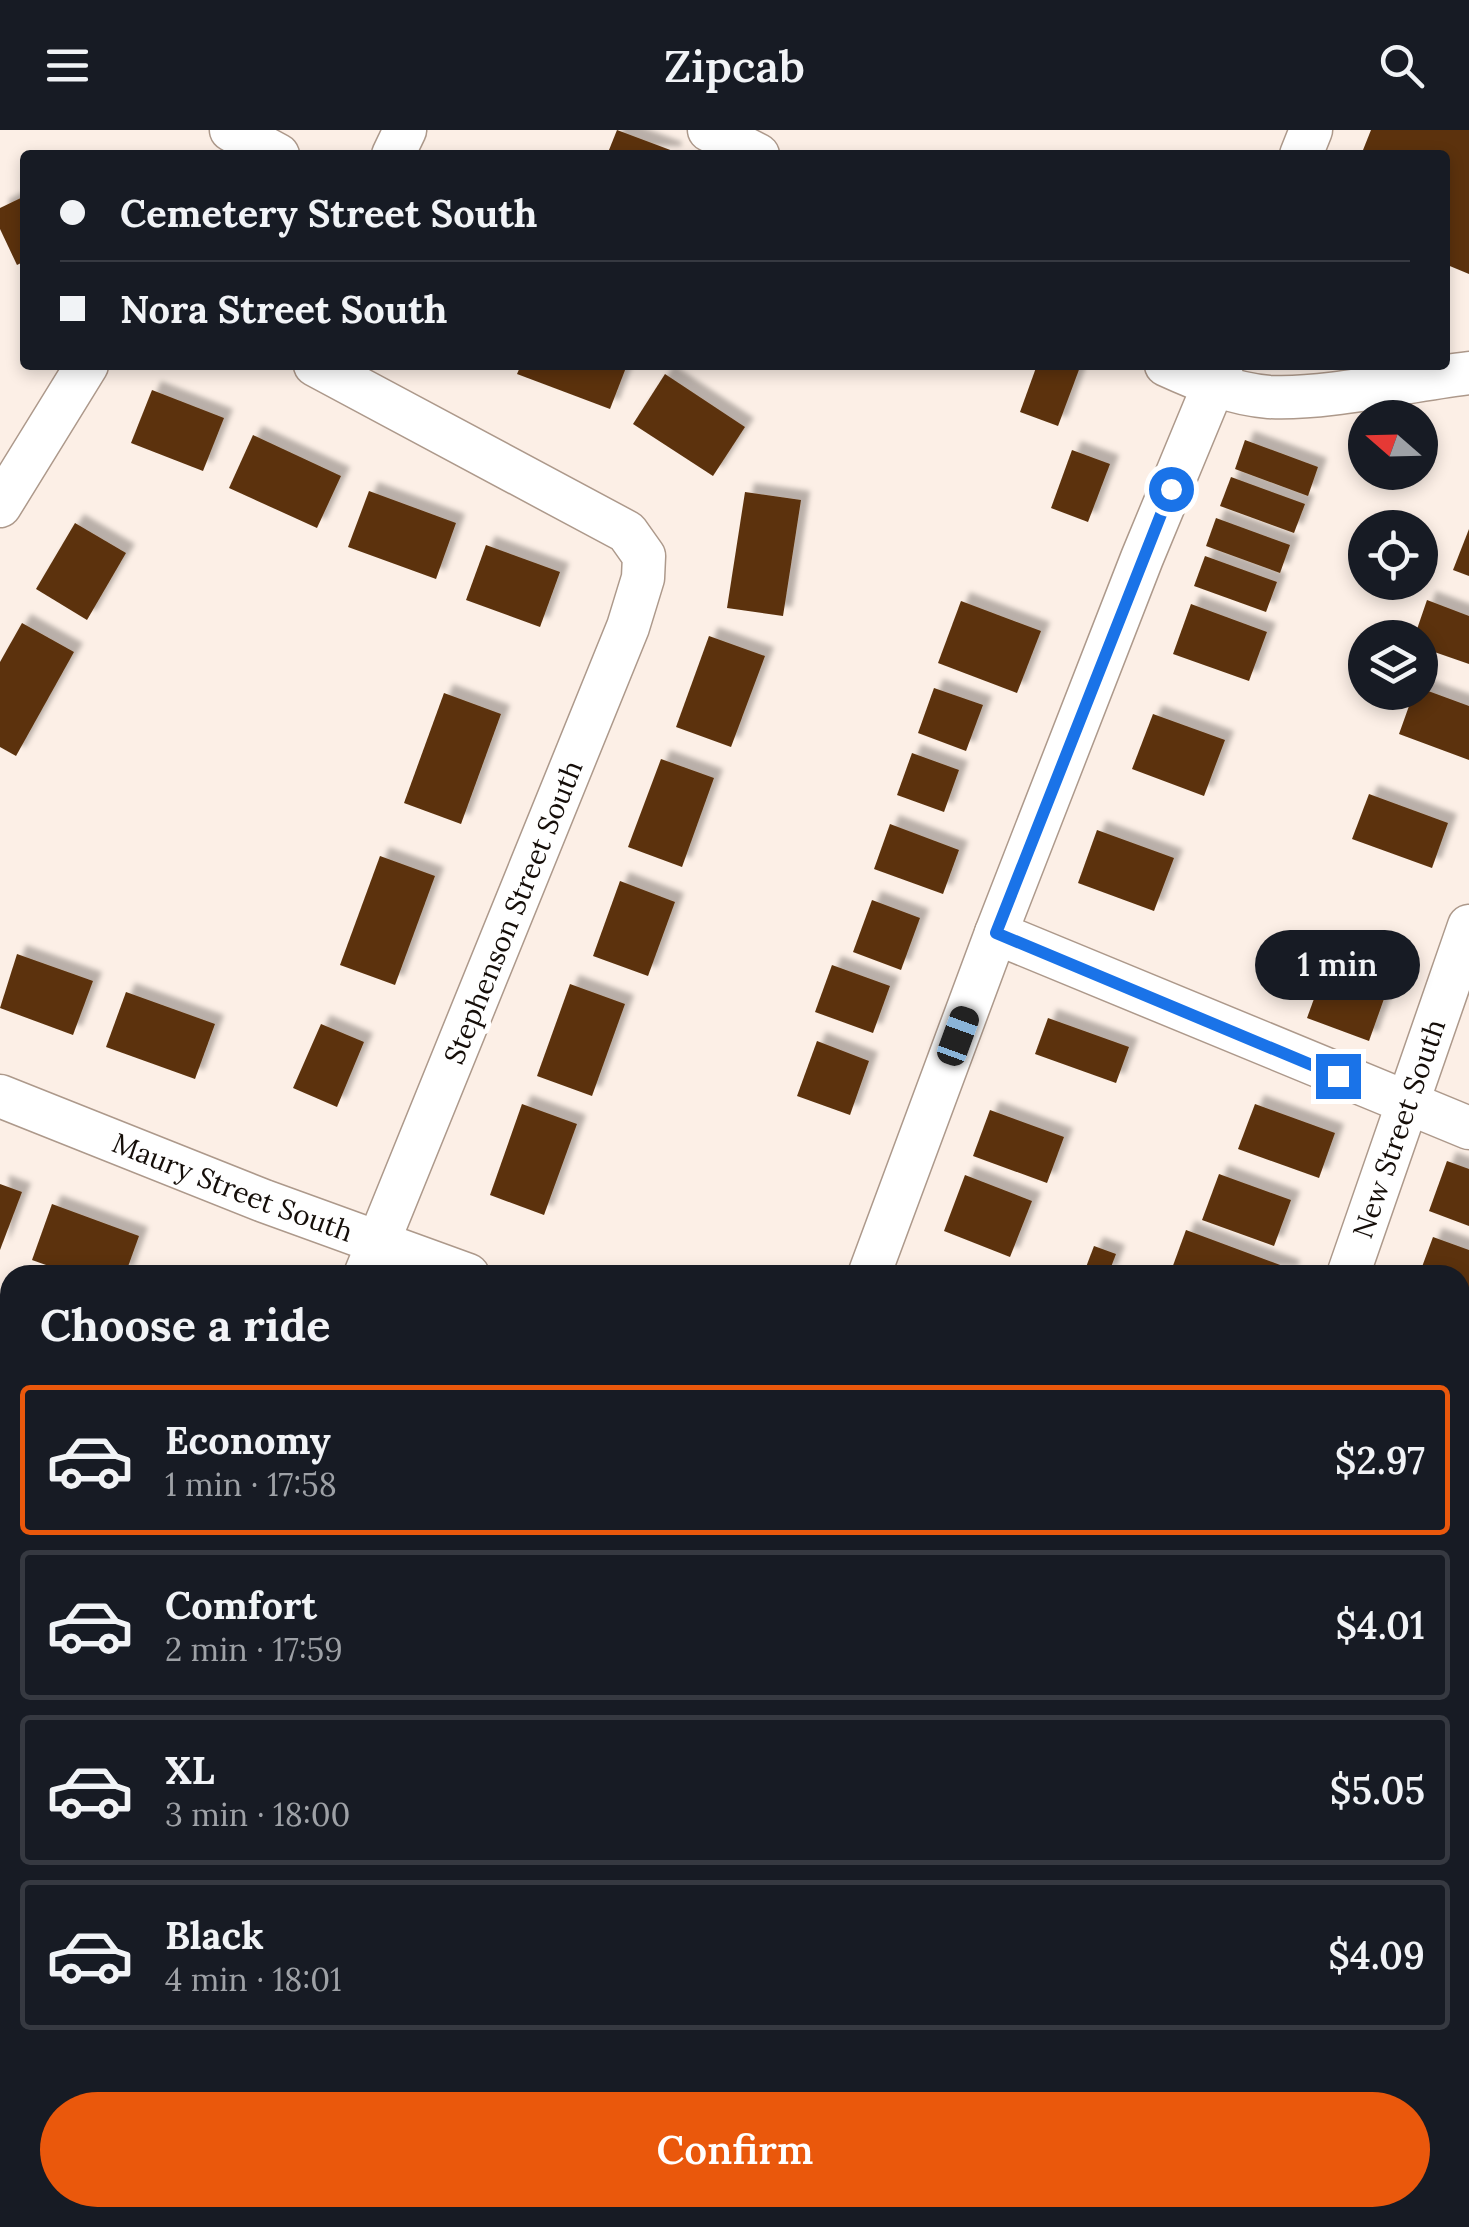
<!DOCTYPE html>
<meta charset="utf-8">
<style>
body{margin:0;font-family:Lora,serif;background:#20242c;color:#f1f3f6;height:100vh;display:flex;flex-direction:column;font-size:38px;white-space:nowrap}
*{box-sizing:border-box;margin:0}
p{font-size:32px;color:#9ea1a6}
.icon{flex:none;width:55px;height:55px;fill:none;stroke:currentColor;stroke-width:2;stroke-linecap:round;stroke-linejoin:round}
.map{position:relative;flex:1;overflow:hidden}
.details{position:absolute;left:0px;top:1135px;width:1470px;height:962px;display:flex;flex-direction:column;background:#171b24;border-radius:30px 30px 0 0;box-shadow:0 5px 15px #0003}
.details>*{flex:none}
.banner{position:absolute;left:20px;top:20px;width:1430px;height:220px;border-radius:10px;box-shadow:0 5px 15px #0003;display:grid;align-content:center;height:220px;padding:0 40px;background:#171b24}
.needle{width:65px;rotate:290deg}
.buttons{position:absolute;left:1348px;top:270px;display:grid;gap:20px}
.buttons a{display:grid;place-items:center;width:90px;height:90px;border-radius:50%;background:#171b24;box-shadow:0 5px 15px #0003;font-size:50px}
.end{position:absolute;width:45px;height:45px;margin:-22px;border:12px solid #1a73e8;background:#fff;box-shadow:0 0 0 5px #fff}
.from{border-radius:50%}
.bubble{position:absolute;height:70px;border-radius:35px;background:#171b24;box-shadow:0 5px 15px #0003;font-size:32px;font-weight:600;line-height:70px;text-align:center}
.car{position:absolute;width:30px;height:60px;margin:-30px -15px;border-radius:12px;box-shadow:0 0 8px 2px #0007;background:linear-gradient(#222 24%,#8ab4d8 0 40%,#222 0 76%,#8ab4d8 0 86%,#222 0)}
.banner b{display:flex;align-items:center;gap:35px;height:95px;font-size:38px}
.banner b+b{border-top:2px solid #363941}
.banner i{width:25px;height:25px;background:#f1f3f6}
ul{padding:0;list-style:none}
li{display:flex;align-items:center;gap:30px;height:150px;margin:0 20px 15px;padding:0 20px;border:5px solid #363941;border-radius:10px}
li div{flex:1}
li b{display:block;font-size:38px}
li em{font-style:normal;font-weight:600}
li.current{border-color:#ea580c}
li>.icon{width:90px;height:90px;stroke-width:1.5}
h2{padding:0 40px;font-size:45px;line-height:120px}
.cta{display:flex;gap:20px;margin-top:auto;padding:20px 40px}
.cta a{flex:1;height:115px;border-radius:60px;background:#ea580c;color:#fff;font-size:40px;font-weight:600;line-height:115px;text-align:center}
header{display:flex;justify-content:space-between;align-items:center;height:130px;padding:0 40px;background:#171b24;font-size:45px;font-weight:600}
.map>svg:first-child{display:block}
</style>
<header><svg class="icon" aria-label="menu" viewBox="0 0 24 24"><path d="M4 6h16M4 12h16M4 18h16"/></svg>Zipcab<svg class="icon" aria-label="search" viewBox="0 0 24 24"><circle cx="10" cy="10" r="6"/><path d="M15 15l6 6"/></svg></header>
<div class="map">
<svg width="1469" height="2097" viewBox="0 0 1469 2097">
<defs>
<filter id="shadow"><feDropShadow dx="9" dy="-9" stdDeviation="2.5" flood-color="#0004"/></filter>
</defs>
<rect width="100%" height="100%" fill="#fcefe6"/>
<!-- building -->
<g fill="#5b320c" filter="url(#shadow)">
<polygon points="617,0 673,21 672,25 607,25"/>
<polygon points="1371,0 1469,0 1469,144 1445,134 1445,25 1361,25"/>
<polygon points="25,66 25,131 17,135 0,99 0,78"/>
<polygon points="521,235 627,235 610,279 517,244"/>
<polygon points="1037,235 1080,237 1058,296 1020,282"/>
<polygon points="665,244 745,297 713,346 633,294"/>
<polygon points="152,260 224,288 203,341 131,313"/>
<polygon points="253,305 341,346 317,398 229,358"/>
<polygon points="1245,310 1318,337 1308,366 1235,339"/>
<polygon points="1072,320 1110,334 1088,392 1051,378"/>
<polygon points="1231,347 1305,374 1294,403 1220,376"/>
<polygon points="369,361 456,393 436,449 348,417"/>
<polygon points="745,362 801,370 783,486 727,478"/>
<polygon points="1216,388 1290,415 1280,443 1206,416"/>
<polygon points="75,393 126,423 87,490 36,459"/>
<polygon points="1469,399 1469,446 1453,440"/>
<polygon points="486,415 560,442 540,497 466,470"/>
<polygon points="1205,426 1277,452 1266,482 1194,456"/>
<polygon points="1427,470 1469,486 1469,534 1420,517 1420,508 1414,508"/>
<polygon points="961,471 1041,501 1017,563 938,533"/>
<polygon points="1191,474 1267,502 1249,551 1173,524"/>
<polygon points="22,493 74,522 16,626 0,617 0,532"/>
<polygon points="709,506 765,526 731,617 676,597"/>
<polygon points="934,558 983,575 966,621 918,603"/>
<polygon points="1420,558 1469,576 1469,630 1399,604 1414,562 1420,562"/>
<polygon points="444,563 501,584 461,694 404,673"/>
<polygon points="1153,584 1225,610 1204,666 1132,639"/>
<polygon points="912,623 959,640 944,682 897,665"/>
<polygon points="661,629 714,648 682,737 628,717"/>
<polygon points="1369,664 1448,693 1432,738 1352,709"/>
<polygon points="890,694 959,720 943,764 874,739"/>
<polygon points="1097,700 1174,728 1154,781 1078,753"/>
<polygon points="380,726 435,746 395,855 340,835"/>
<polygon points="620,751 675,772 648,846 593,826"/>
<polygon points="872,770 920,788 901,840 853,822"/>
<polygon points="17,824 93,851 73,905 0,878"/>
<polygon points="832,835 890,856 873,903 815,882"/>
<polygon points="1323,844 1385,866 1369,911 1307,888"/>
<polygon points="570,854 625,874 592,966 537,946"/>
<polygon points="126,862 215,894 195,949 106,917"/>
<polygon points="1048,888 1129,917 1116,953 1035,924"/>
<polygon points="321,894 364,912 337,977 293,958"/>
<polygon points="817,911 869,931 850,985 797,966"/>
<polygon points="522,974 577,994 544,1085 490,1065"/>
<polygon points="1255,974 1335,1003 1319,1048 1238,1019"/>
<polygon points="990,980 1064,1007 1047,1053 973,1026"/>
<polygon points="1447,1031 1469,1039 1469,1096 1429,1081"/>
<polygon points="1219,1044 1291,1070 1274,1116 1202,1090"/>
<polygon points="965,1045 1032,1071 1010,1127 944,1101"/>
<polygon points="0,1054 22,1062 0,1120"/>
<polygon points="52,1074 139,1106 125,1145 74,1145 32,1130"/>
<polygon points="1186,1100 1291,1139 1289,1145 1182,1145 1171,1141"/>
<polygon points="1433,1107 1469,1120 1469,1169 1460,1192 1460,1145 1419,1145"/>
<polygon points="1094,1116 1116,1124 1108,1145 1083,1145"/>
<polygon points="1460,1249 1469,1252 1469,1301 1460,1298"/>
<polygon points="1253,2088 1323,2088 1336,2092 1334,2097 1250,2097"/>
</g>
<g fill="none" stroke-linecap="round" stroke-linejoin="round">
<defs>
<g id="minor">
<polyline points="231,0 278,25"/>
<polyline points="709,0 758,25"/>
<polyline points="393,25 405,0"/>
<polyline points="1301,25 1311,0"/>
<polyline points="315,235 627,402 644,426 643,448 628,497 365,1145"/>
<path d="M1166,235c33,15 66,29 103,32 59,3 139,-17 200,-24"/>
<polyline points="0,376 87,235"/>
<polyline points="996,803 1469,998"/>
<path id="s1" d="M0,966l264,105 204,74"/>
<polyline points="869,1145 996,803 1142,428 1222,235"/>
<path id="s2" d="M1348,1145l121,-349"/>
<polyline points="0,1554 10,1556"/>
<polyline points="0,1828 10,1831"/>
<polyline points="1460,1990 1469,1967"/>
<polyline points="599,2088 604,2097"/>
<polyline points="953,2088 985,2097"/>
<polyline points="1419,2097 1423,2088"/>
</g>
</defs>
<!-- minor casing -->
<use href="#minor" stroke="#ad998b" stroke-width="45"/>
<!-- minor -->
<use href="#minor" stroke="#fff" stroke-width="42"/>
</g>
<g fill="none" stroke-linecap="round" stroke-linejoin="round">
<!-- route -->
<polyline stroke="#1a73e8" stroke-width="12" points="1171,359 996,803 1338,946"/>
</g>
<g text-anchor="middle" stroke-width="10" stroke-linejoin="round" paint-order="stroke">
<!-- street labels -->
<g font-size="28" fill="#150e09" stroke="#fff">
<text transform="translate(513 782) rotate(-68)" y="10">Stephenson Street South</text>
<text dy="10" stroke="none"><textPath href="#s2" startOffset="155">New Street South</textPath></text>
<text dy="10" stroke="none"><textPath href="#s1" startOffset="250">Maury Street South</textPath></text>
</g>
</g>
</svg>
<div class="buttons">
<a><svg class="needle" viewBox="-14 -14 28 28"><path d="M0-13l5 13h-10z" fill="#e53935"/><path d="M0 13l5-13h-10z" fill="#9ea1a6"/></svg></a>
<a><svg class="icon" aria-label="locate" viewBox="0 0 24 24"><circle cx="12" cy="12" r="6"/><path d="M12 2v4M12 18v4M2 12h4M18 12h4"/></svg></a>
<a><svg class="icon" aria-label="layers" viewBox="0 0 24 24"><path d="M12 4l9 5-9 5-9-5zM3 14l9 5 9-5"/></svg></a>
</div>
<i class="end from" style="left:1171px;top:359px"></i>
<i class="end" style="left:1338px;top:946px"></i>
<div class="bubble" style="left:1255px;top:800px;width:165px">1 min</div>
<i class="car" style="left:958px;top:906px;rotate:20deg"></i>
<div class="banner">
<b><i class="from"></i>Cemetery Street South</b>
<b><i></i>Nora Street South</b>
</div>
<section class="details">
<h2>Choose a ride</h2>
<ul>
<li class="current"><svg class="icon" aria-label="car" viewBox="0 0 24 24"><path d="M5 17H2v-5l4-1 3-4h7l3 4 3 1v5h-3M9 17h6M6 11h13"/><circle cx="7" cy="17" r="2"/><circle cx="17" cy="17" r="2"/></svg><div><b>Economy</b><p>1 min · 17:58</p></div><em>$2.97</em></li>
<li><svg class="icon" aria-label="car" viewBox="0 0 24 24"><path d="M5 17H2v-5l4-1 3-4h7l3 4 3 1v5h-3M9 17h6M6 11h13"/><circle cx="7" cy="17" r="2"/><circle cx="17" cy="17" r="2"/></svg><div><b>Comfort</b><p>2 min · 17:59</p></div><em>$4.01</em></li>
<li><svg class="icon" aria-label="car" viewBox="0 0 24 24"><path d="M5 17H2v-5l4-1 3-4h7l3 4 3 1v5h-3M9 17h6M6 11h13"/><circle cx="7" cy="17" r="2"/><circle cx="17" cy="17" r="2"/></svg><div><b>XL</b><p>3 min · 18:00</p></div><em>$5.05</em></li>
<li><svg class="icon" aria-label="car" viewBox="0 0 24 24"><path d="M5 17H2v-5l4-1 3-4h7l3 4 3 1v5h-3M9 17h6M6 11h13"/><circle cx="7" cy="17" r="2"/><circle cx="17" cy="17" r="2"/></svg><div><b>Black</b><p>4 min · 18:01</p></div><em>$4.09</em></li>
</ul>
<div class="cta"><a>Confirm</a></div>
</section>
</div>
